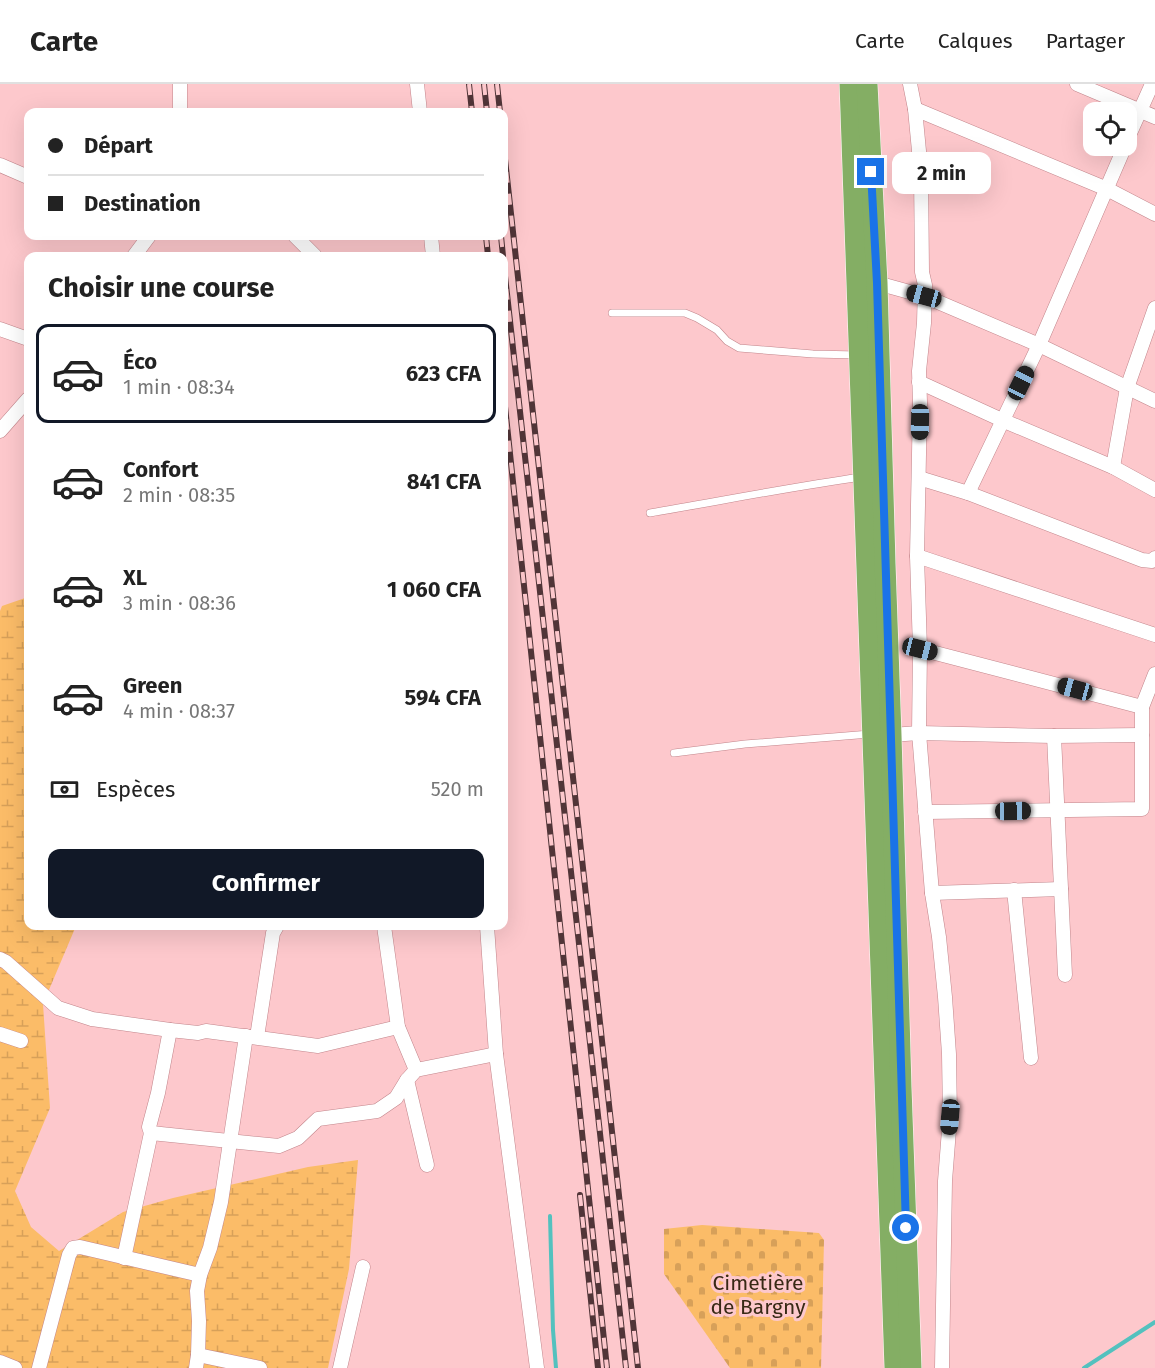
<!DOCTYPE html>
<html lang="fr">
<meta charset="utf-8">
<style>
body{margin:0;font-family:"Fira Sans",sans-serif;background:#f6f6f6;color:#222;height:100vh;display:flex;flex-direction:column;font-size:22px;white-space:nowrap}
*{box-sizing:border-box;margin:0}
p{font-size:20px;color:#767676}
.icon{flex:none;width:33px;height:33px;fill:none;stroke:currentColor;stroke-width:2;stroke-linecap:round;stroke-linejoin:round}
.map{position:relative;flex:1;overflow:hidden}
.panel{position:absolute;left:24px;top:168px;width:484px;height:678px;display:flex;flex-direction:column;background:#fff;border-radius:12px;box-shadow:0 6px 24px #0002}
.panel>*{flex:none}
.guide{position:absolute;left:24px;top:24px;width:484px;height:132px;border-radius:12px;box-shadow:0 6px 24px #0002;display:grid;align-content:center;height:132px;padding:0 24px;background:#fff}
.tools{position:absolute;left:1083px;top:18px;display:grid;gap:12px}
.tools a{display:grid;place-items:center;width:54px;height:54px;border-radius:12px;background:#fff;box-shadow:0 6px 24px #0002;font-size:30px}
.end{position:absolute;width:27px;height:27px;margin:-14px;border:8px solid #1a73e8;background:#fff;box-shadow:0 0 0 3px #fff}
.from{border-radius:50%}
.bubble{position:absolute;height:42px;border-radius:12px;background:#fff;box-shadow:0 6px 24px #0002;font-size:20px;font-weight:700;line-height:42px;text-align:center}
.car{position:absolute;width:18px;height:36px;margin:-18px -9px;border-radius:8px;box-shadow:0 0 4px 2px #0007;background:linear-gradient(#222 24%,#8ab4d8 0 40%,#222 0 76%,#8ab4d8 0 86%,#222 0)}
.guide b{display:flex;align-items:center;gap:21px;height:57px;font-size:22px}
.guide b+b{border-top:2px solid #e0e0e0}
.guide i{width:15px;height:15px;background:#222}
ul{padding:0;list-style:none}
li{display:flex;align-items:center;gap:18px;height:99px;margin:0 12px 9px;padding:0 12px;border:3px solid transparent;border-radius:12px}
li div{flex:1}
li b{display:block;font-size:22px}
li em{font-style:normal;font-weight:700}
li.active{border-color:#111827}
li>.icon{width:54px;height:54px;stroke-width:1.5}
h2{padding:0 24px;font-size:27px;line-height:72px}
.pay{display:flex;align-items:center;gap:15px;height:66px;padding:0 24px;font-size:22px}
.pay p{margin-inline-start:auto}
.cta{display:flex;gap:12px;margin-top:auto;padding:12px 24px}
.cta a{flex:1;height:69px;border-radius:12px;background:#111827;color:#fff;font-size:24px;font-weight:700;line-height:69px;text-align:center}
header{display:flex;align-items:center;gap:36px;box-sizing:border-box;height:84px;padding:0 30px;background:#fff;border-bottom:2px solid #e0e0e0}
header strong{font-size:28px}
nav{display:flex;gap:33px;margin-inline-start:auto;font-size:21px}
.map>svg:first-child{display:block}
</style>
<header>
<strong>Carte</strong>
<nav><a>Carte</a><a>Calques</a><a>Partager</a></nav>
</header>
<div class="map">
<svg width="1155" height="1284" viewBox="0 0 1155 1284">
<defs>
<pattern id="wetland-marsh" width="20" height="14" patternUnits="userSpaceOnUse" patternTransform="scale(1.5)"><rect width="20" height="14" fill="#fbbc68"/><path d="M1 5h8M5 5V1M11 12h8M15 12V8" fill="none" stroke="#d7a059"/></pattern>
<pattern id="cemetery-stones" width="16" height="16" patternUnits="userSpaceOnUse" patternTransform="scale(1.5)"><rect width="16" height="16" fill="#fbbc68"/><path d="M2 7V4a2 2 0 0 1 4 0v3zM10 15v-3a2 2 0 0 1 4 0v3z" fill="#d7a059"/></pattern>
</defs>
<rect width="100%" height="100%" fill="#fdc8cc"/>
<!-- wetland -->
<polygon fill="url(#wetland-marsh)" points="28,513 28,842 76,842 43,920 50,1024 15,1107 31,1143 59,1167 123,1128 173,1114 308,1083 358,1076 349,1185 328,1284 0,1284 0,527 2,522"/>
<!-- cemetery -->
<polygon fill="url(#cemetery-stones)" points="702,1141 819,1149 824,1156 821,1284 730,1284 664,1190 664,1145"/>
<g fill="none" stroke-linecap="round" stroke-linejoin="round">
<!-- stream -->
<g stroke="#53c1be" stroke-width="4">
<polyline points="550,1132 553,1246 556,1284"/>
<polyline points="1084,1284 1155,1238"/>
</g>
<defs>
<g id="service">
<polyline points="612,229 685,229 697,234 717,246 727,257 739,264 813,270 857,271"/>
<path d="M650,429c70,-12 141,-26 211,-36"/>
<polyline points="674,669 745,660 870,650"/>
</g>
<g id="minor">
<polyline points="180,0 180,28"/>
<polyline points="417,0 420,28"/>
<polyline points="910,0 915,25 921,88 922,188 925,201 924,239 919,287 920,319 917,472 920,565 919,649 932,809 939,853 945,913 949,970 950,1033 945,1097 942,1284"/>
<polyline points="1077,0 1155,33"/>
<polyline points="915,25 1107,105 1155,130"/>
<polyline points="1126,58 1152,0"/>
<polyline points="0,81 28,93"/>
<polyline points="295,152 315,172"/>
<polyline points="431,152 433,172"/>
<polyline points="134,172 149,152"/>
<polyline points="877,199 924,212 1039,261 1155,317"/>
<polyline points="0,245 28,255"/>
<polyline points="919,298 1002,336 1113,383 1155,406"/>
<polyline points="0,347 28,315"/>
<polyline points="1113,383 1127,304 1155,224"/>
<polyline points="919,394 968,409 1142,476 1152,477 1155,474"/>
<polyline points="968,409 1039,261 1125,62"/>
<polyline points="917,472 1155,551"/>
<polyline points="920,565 1142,623"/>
<polyline points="891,651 919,649 1054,652 1142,651"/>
<polyline points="1054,652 1065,891"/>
<polyline points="925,728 1142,725 1142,623 1155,590"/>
<polyline points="1014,806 1031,974"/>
<polyline points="932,809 1061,805"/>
<polyline points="384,842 398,943 416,986"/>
<polyline points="487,842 496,970 537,1284"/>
<polyline points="0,875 6,878 58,924 92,935 170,946 158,1009 149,1043 151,1049 279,1062 298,1054 318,1035 377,1027 396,1014 407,996 416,986 496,970"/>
<polyline points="170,946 198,949 206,947 318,962 398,943"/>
<polyline points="0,950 21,957"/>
<polyline points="257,953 273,849 277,842"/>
<polyline points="407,996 427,1081"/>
<polyline points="124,1174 151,1049"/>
<polyline points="198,1271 260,1284"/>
<polyline points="0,1278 15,1284"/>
<polyline points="39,1284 69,1171 73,1164 80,1163 200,1191"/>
<polyline points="196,1284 198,1271 199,1237 197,1207 200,1191 210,1164 221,1118 246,952"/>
<polyline points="340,1284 363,1183"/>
</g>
<g id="trunk">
<polyline points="850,0 895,1284"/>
<polyline points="867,0 877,199 885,479 891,651 901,1003 911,1284"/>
</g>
</defs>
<!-- service casing -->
<use href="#service" stroke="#c2858b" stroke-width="8"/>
<!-- minor casing -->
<use href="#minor" stroke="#c2858b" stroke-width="15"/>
<!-- trunk casing -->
<use href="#trunk" stroke="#fff" stroke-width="22"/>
<!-- service -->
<use href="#service" stroke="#fff" stroke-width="7"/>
<!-- minor -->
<use href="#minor" stroke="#fff" stroke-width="14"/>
<!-- trunk -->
<use href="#trunk" stroke="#84ae64" stroke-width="21"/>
<defs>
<g id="rail">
<polyline points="469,0 472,28"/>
<polyline points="484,0 487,28"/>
<polyline points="497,0 500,28"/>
<polyline points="504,66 638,1284"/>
<polyline points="486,152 488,172"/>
<polyline points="501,152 503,172"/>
<polyline points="504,183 626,1284"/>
<polyline points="504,313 607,1284"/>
<polyline points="580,1111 598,1284"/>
</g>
</defs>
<!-- rail casing -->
<use href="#rail" stroke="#513538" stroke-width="6"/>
<!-- rail -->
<use href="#rail" stroke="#fdc8cc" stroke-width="4" stroke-dasharray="11" stroke-linecap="butt"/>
</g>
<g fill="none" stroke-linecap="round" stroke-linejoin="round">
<!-- route -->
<polyline stroke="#1a73e8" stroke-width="8" points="871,88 877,199 906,1144"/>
</g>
<g text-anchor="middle" stroke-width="6" stroke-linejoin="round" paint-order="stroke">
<!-- park labels -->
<g font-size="21" fill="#382915" stroke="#fdc8cc">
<text x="758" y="1206">Cimetière<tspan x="758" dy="24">de Bargny</tspan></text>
</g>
</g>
</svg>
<div class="tools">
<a><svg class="icon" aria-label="locate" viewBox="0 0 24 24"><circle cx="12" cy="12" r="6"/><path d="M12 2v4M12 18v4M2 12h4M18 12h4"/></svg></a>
</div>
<i class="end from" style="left:906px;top:1144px"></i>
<i class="end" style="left:871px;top:88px"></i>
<div class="bubble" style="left:892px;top:68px;width:99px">2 min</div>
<i class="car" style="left:924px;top:212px;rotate:285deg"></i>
<i class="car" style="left:1021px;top:299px;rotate:26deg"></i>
<i class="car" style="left:920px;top:338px;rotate:181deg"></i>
<i class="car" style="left:920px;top:565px;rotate:104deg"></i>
<i class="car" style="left:1075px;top:605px;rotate:285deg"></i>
<i class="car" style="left:1013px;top:727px;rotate:89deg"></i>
<i class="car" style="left:950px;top:1033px;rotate:185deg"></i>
<div class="guide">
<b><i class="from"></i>Départ</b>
<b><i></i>Destination</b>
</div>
<section class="panel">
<h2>Choisir une course</h2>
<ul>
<li class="active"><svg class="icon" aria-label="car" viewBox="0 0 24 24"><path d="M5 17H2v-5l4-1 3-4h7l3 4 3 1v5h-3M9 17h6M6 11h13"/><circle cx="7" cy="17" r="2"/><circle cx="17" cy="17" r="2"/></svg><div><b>Éco</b><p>1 min · 08:34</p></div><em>623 CFA</em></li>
<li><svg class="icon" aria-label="car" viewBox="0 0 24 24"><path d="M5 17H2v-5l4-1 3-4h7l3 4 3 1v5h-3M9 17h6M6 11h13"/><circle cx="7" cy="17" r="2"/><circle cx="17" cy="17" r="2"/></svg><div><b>Confort</b><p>2 min · 08:35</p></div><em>841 CFA</em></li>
<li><svg class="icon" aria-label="car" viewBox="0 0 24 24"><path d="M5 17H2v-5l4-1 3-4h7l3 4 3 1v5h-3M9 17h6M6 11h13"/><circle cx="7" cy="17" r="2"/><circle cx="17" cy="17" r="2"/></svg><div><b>XL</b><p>3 min · 08:36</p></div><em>1 060 CFA</em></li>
<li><svg class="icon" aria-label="car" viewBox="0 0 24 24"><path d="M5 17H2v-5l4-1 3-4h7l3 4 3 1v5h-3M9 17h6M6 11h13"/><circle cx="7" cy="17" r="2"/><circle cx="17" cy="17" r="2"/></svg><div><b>Green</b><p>4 min · 08:37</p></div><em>594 CFA</em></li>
</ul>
<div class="pay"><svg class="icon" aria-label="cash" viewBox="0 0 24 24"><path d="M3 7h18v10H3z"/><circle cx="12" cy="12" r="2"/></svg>Espèces<p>520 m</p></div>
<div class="cta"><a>Confirmer</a></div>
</section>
</div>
